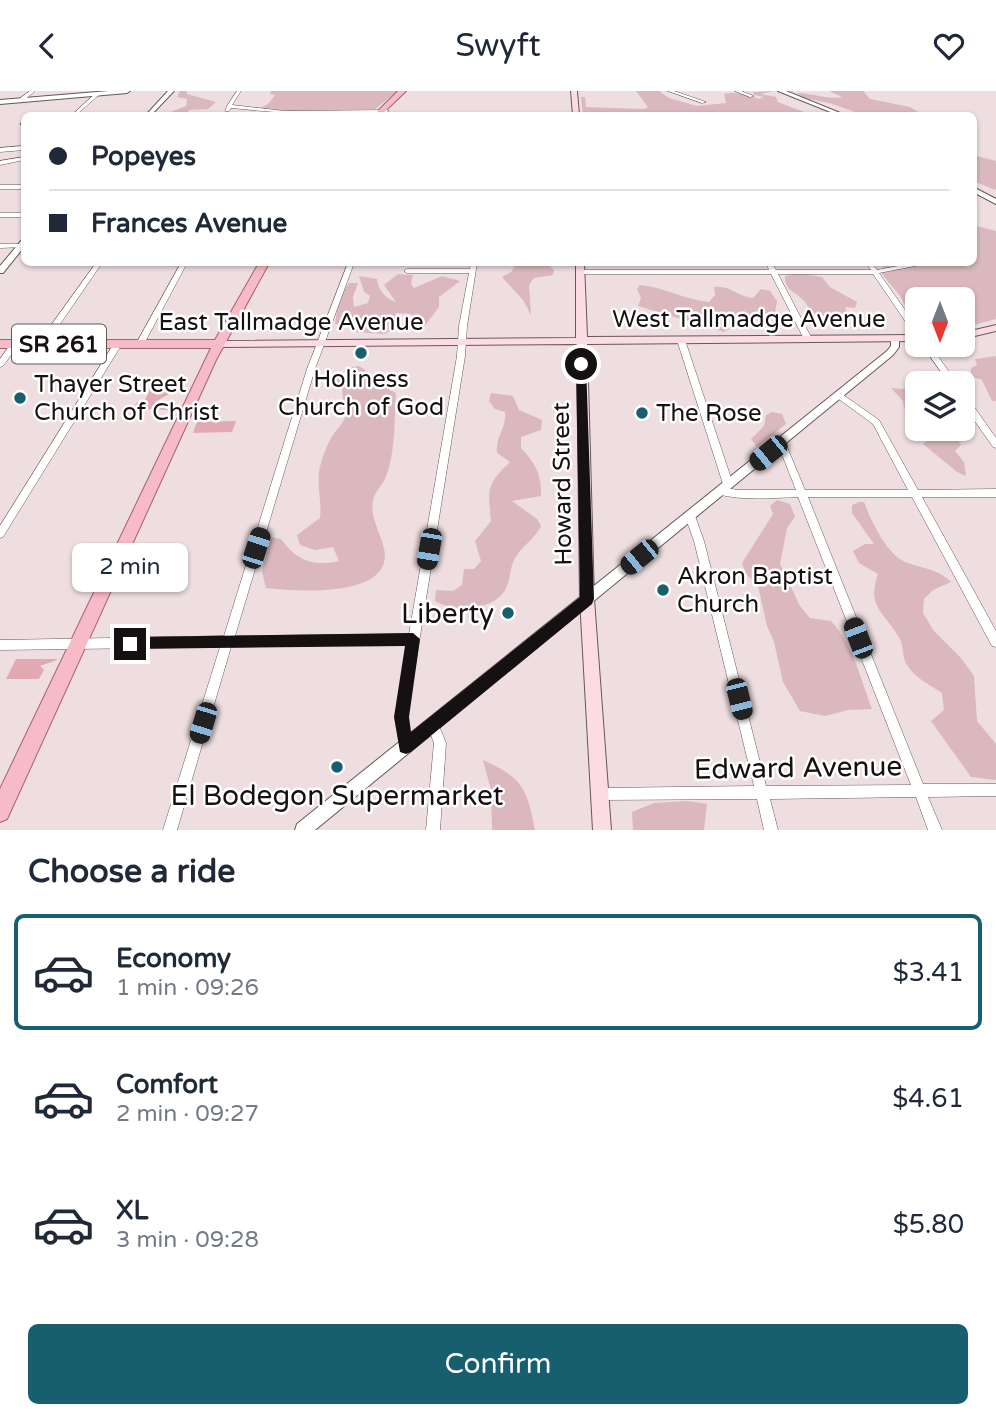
<!DOCTYPE html>
<meta charset="utf-8">
<style>
body{margin:0;font-family:"Varela Round",sans-serif;background:#f6f6f7;color:#1f2937;height:100vh;display:flex;flex-direction:column;font-size:26px;white-space:nowrap}
*{box-sizing:border-box;margin:0}
p{font-size:23px;color:#747a83}
.icon{flex:none;width:38px;height:38px;fill:none;stroke:currentColor;stroke-width:2;stroke-linecap:round;stroke-linejoin:round}
.map{position:relative;height:739px;overflow:hidden}
.details{display:flex;flex-direction:column;background:#fff;flex:1}
.details>*{flex:none}
.banner{position:absolute;left:21px;top:21px;width:956px;height:154px;border-radius:10px;box-shadow:0 2px 5px #0004;display:grid;align-content:center;height:154px;padding:0 28px;background:#fff}
.needle{width:46px;rotate:180deg}
.fabs{position:absolute;left:905px;top:196px;display:grid;gap:14px}
.fabs a{display:grid;place-items:center;width:70px;height:70px;border-radius:10px;background:#fff;box-shadow:0 2px 5px #0004;font-size:35px}
.end{position:absolute;width:32px;height:32px;margin:-16px;border:9px solid #151011;background:#fff;box-shadow:0 0 0 4px #fff}
.from{border-radius:50%}
.bubble{position:absolute;height:49px;border-radius:10px;background:#fff;box-shadow:0 2px 5px #0004;font-size:23px;font-weight:600;line-height:49px;text-align:center}
.car{position:absolute;width:21px;height:42px;margin:-21px -10px;border-radius:9px;box-shadow:0 0 5px 2px #0007;background:linear-gradient(#222 24%,#8ab4d8 0 40%,#222 0 76%,#8ab4d8 0 86%,#222 0)}
.banner b{display:flex;align-items:center;gap:24px;height:66px;font-size:26px}
.banner b+b{border-top:2px solid #e0e1e3}
.banner i{width:18px;height:18px;background:#1f2937}
ul{padding:0;list-style:none}
li{display:flex;align-items:center;gap:21px;height:116px;margin:0 14px 10px;padding:0 14px;border:4px solid transparent;border-radius:10px}
li div{flex:1}
li b{display:block;font-size:26px}
li em{font-style:normal;font-weight:600}
li.active{border-color:#175f6f}
li>.icon{width:63px;height:63px;stroke-width:1.5}
h2{padding:0 28px;font-size:32px;line-height:84px}
.button{display:flex;gap:14px;margin-top:auto;padding:14px 28px}
.button a{flex:1;height:80px;border-radius:10px;background:#175f6f;color:#fff;font-size:28px;font-weight:600;line-height:80px;text-align:center}
header{display:flex;justify-content:space-between;align-items:center;height:91px;padding:0 28px;background:#fff;font-size:32px;font-weight:600}
.map>svg:first-child{display:block}
</style>
<header><svg class="icon" aria-label="back" viewBox="0 0 24 24"><path d="M15 5l-7 7 7 7"/></svg>Swyft<svg class="icon" aria-label="heart" viewBox="0 0 24 24"><path d="M12 20l-8-8c-3-5 5-10 8-4 3-6 11-1 8 4z"/></svg></header>
<div class="map">
<svg width="996" height="739" viewBox="0 0 996 739">
<rect width="100%" height="100%" fill="#eedee0"/>
<!-- green -->
<g fill="#dab8be">
<polygon points="180,0 187,0 187,3 216,11 208,18 189,19 186,24 163,24 186,15 187,8 177,6"/>
<polygon points="271,0 398,0 375,18 292,20 260,17 268,13 275,4 270,3"/>
<path d="M636,0h23l10,7 28,8 29,-3 -2,-9c12,-3 24,1 35,5l5,-2 -10,-2 -1,-3 20,-1 -12,3 15,3 2,5 34,13h-229l-2,-18h4l1,10 59,2 3,-2z"/>
<path d="M829,0h34l7,8 40,8 8,5 -1,3h-53l-35,-12 -26,-5 -6,-5c14,0 32,7 45,4z"/>
<polygon points="973,64 996,70 996,99 973,90"/>
<polygon points="973,134 996,140 996,228 963,237 962,208 917,208 917,235 900,205 882,183 885,172 950,172 969,176 975,169 973,166"/>
<polygon points="517,172 546,172 554,179 553,184 534,187 529,194 531,224 523,209 502,186 511,181"/>
<path d="M799,182l23,4 8,10 27,15 -2,6 -10,-1 3,8 -15,3h-21c-2,-6 -3,-11 -7,-16 -8,-10 -21,-11 -20,-26z"/>
<path d="M398,183l15,1 -2,9 3,4 28,-12 18,5 -21,16v10l-19,25 -9,-18 -15,-1 -5,17 -6,4 -30,-2 -6,-9 -14,1 4,-27 10,-14h9l-5,14 1,10 14,-4 2,-7 -6,-4 -5,-16 18,3c1,11 9,20 19,23l-12,-17z"/>
<path d="M640,194c24,2 45,15 69,17l6,-7 -1,-8c16,-2 24,10 39,11l8,-9 9,2 7,10 -2,12 -9,7c-17,-5 -26,-9 -42,1l5,8 -5,3 -86,-26 3,-8 -4,-9z"/>
<polygon points="996,265 996,310 992,310 982,289 971,285 971,277 977,274 975,268"/>
<path d="M359,275c15,8 20,20 37,27 -2,27 0,60 -11,86 -3,6 -9,12 -11,18 -7,20 10,39 11,58 0,44 -92,36 -119,33l-4,-16 9,-35 10,2c15,21 31,28 58,22l-6,-14 -18,3 -15,-5 -3,-10 23,-17c2,-18 -4,-35 0,-51 2,-9 6,-19 10,-27 6,-12 14,-15 17,-28l-3,-5 -2,-19 -15,-8 3,-5 13,3 9,-11z"/>
<polygon points="891,297 917,299 917,334 907,329 903,310"/>
<path d="M491,302l22,3 6,14 23,10 -1,10 -20,7v11c14,14 21,28 20,48l-29,5 25,18 4,7c-6,12 -16,18 -24,29 -7,9 -6,21 -10,31 -9,25 -53,27 -72,15l1,-11 17,1 9,-6 2,-16h10l7,-8 -6,-20 16,-20c-3,-32 -5,-36 19,-59l-13,-9c-2,-16 10,-25 8,-41l-10,-3 -6,-8z"/>
<polygon points="772,321 782,323 786,333 757,356 751,348 764,335 766,324"/>
<path d="M927,338c17,0 26,0 34,16l-6,6 9,11 2,14 -9,-4 -34,-28 5,-5z"/>
<path d="M777,409l13,4 5,13 -8,11 -7,36 20,42 10,12 21,3c23,25 29,57 41,88l-24,1 -23,6 -25,-5 -17,-29 -9,-40 -7,-16 -9,-40 -12,-12 -4,-11 31,-49 -3,-8z"/>
<path d="M859,411h5c7,19 22,51 41,60 18,7 32,6 46,20l-18,8 -9,9 -1,14 11,18 27,27 13,18 3,45 19,23v36l-25,-3 -40,-56 13,-11 -2,-17c-12,-8 -27,-15 -35,-28 -5,-7 -3,-18 -7,-26 -15,-27 -34,-31 -22,-65l-19,-11 -6,-12 12,-7h9l-22,-31v-8z"/>
<path d="M483,669c40,18 44,28 52,70h-43l-1,-40z"/>
<polygon points="687,710 707,713 704,739 633,739 632,721 654,712"/>
</g>
<!-- building -->
<g fill="#e1aab3">
<polygon points="151,297 180,297 155,311 176,312 172,319 133,318 137,311 145,309"/>
<polygon points="236,330 232,341 193,342 197,331"/>
<polygon points="16,568 57,568 57,569 40,575 44,579 39,588 6,588"/>
</g>
<g fill="none" stroke-linecap="round" stroke-linejoin="round">
<defs>
<g id="minor">
<polygon points="30,0 35,0 23,10 19,10 19,8"/>
<polygon points="237,0 241,0 232,14 285,20 387,19 389,20 387,21 285,22 231,17 229,20 225,20 227,15"/>
<polygon points="668,0 674,0 706,11 702,12"/>
<polygon points="735,0 741,0 754,5 750,6"/>
<polygon points="96,2 100,3 76,24 72,24"/>
<polygon points="188,22 224,22 226,23 224,24 186,24 186,23"/>
<rect x="21" y="32" width="3" height="2"/>
<polygon points="24,55 24,59 0,61 0,57"/>
<polygon points="24,66 24,69 0,74 0,70"/>
<rect x="0" y="94" width="24" height="4"/>
<rect x="0" y="122" width="24" height="4"/>
<polygon points="0,153 22,153 24,154 24,156 0,157"/>
<polygon points="96,172 102,172 45,255 39,255 39,251"/>
<polygon points="181,172 187,172 144,253 140,255 137,255 136,253"/>
<polygon points="348,172 354,172 315,278 235,545 409,543 457,265 459,235 469,182 407,182 404,180 407,178 470,178 471,172 477,172 467,235 465,265 407,626 412,655 410,659 406,661 402,659 395,626 408,553 231,556 177,739 163,739 220,556 0,559 0,549 224,545 307,278"/>
<polygon points="766,172 772,172 776,179 871,179 866,172 872,172 877,179 913,172 923,172 920,174 879,182 917,236 917,243 914,243 873,183 778,183 812,248 808,250 804,248 771,183 580,183 577,181 580,179 769,179"/>
<polygon points="678,247 684,247 685,249 733,393 731,396 725,396 723,393 677,249"/>
<polygon points="12,251 15,251 19,253 3,275 0,276 0,268"/>
<polygon points="115,251 118,251 122,253 3,446 0,447 0,435"/>
<polygon points="922,254 930,254 957,292 949,292"/>
<path d="M839,301l40,28 39,70 78,-1v8h-74l74,134v16l-4,-1 -80,-149h-104l115,287h73v12l-68,1 14,33h-14l-12,-33 -146,2 8,31h-14l-7,-31 -157,1 -4,-2 -2,-4 2,-4 4,-2 154,-2 -60,-245 -9,-25 2,-3 3,-1 3,1 2,3 9,25 62,245 145,-1 -113,-288c-27,1 -55,4 -81,-3l-2,-3 2,-3 3,-1 18,3h58l-19,-48 4,-3 4,3 20,48h103l-35,-66 -37,-27 -1,-2 1,-2z"/>
<polygon points="962,302 965,303 996,347 996,357 993,356 962,312"/>
<polygon points="433,628 437,630 446,652 440,739 426,739 434,652 427,634 429,630"/>
</g>
<g id="tertiary">
<polygon points="109,0 130,0 127,2 0,13 0,9"/>
<polygon points="168,0 174,0 151,24 146,24"/>
<polygon points="778,0 786,0 845,24 838,24"/>
<polygon points="973,96 996,108 996,113 973,101"/>
<polygon points="21,150 24,150 24,156 3,182 0,182 0,175"/>
<polygon points="895,245 899,248 899,256 893,264 315,739 295,739 297,733 887,260 891,255 891,248"/>
</g>
<g id="secondary">
<polygon points="571,0 577,0 579,24 573,24"/>
<polygon points="576,172 584,172 587,246 917,244 917,250 587,253 594,508 611,739 593,739 580,508 577,253 218,256 213,253 218,250 576,247"/>
<polygon points="996,234 996,240 962,248 962,242"/>
</g>
<g id="primary">
<polygon points="398,0 406,0 381,24 374,24"/>
<polygon points="259,172 269,172 216,269 7,728 0,731 0,698 211,257 0,257 0,249 215,249"/>
</g>
</defs>
<!-- minor casing -->
<use href="#minor" stroke="#65585a" stroke-width="1"/>
<!-- tertiary casing -->
<use href="#tertiary" stroke="#65585a" stroke-width="2"/>
<!-- secondary casing -->
<use href="#secondary" stroke="#65585a" stroke-width="2"/>
<!-- primary casing -->
<use href="#primary" stroke="#a5616f" stroke-width="2"/>
<!-- minor -->
<use href="#minor" fill="#fff" fill-rule="evenodd"/>
<!-- tertiary -->
<use href="#tertiary" fill="#fff" fill-rule="evenodd"/>
<!-- secondary -->
<use href="#secondary" fill="#fbdce3" fill-rule="evenodd"/>
<!-- primary -->
<use href="#primary" fill="#f7bac7" fill-rule="evenodd"/>
</g>
<!-- route -->
<polygon fill="#151011" points="581,270 586,273 594,508 592,513 411,661 406,663 400,661 394,626 405,555 125,558 123,553 130,546 413,542 420,548 409,626 411,641 580,506 576,273"/>
<!-- markers -->
<g fill="#175f6f" stroke="#fff" stroke-width="2.5">
<circle cx="361" cy="262" r="7"/>
<circle cx="20" cy="307" r="7"/>
<circle cx="642" cy="322" r="7"/>
<circle cx="663" cy="499" r="7"/>
<circle cx="508" cy="522" r="7"/>
<circle cx="337" cy="676" r="7"/>
</g>
<g text-anchor="middle" stroke-width="5" stroke-linejoin="round" paint-order="stroke">
<!-- shield labels -->
<rect fill="#fff" stroke="#5b5858" stroke-width="2" x="12" y="233.5" width="94" height="39" rx="5"/>
<g font-size="23" font-weight="bold" fill="#151011">
<text x="59" y="261">SR 261</text>
</g>
<!-- street labels -->
<g font-size="24" fill="#151011" stroke="#fff">
<text x="749" y="236">West Tallmadge Avenue</text>
<text x="291" y="239">East Tallmadge Avenue</text>
<text transform="translate(562 393) rotate(-91)" y="8">Howard Street</text>
</g>
<!-- poi labels -->
<g font-size="24" fill="#151011" stroke="#fff" text-anchor="start">
<text x="361" y="296" text-anchor="middle">Holiness<tspan x="361" dy="28">Church of God</tspan></text>
<text x="34" y="301">Thayer Street<tspan x="34" dy="28">Church of Christ</tspan></text>
<text x="656" y="330">The Rose</text>
<text x="677" y="493">Akron Baptist<tspan x="677" dy="28">Church</tspan></text>
</g>
<!-- near-poi labels -->
<g font-size="28" fill="#151011" stroke="#fff" text-anchor="end">
<text x="494" y="532">Liberty</text>
<text x="337" y="714" text-anchor="middle">El Bodegon Supermarket</text>
</g>
<!-- near-street labels -->
<g font-size="28" fill="#151011" stroke="#fff">
<text transform="translate(798 676) rotate(-1)" y="10">Edward Avenue</text>
</g>
</g>
</svg>
<div class="fabs">
<a><svg class="needle" viewBox="-14 -14 28 28"><path d="M0-13l5 13h-10z" fill="#e53935"/><path d="M0 13l5-13h-10z" fill="#747a83"/></svg></a>
<a><svg class="icon" aria-label="layers" viewBox="0 0 24 24"><path d="M12 4l9 5-9 5-9-5zM3 14l9 5 9-5"/></svg></a>
</div>
<i class="end from" style="left:581px;top:273px"></i>
<i class="end" style="left:130px;top:553px"></i>
<div class="bubble" style="left:72px;top:452px;width:116px">2 min</div>
<i class="car" style="left:768px;top:362px;rotate:231deg"></i>
<i class="car" style="left:256px;top:457px;rotate:18deg"></i>
<i class="car" style="left:429px;top:458px;rotate:190deg"></i>
<i class="car" style="left:639px;top:466px;rotate:231deg"></i>
<i class="car" style="left:858px;top:547px;rotate:339deg"></i>
<i class="car" style="left:739px;top:608px;rotate:166deg"></i>
<i class="car" style="left:203px;top:632px;rotate:197deg"></i>
<div class="banner">
<b><i class="from"></i>Popeyes</b>
<b><i></i>Frances Avenue</b>
</div>
</div>
<section class="details">
<h2>Choose a ride</h2>
<ul>
<li class="active"><svg class="icon" aria-label="car" viewBox="0 0 24 24"><path d="M5 17H2v-5l4-1 3-4h7l3 4 3 1v5h-3M9 17h6M6 11h13"/><circle cx="7" cy="17" r="2"/><circle cx="17" cy="17" r="2"/></svg><div><b>Economy</b><p>1 min · 09:26</p></div><em>$3.41</em></li>
<li><svg class="icon" aria-label="car" viewBox="0 0 24 24"><path d="M5 17H2v-5l4-1 3-4h7l3 4 3 1v5h-3M9 17h6M6 11h13"/><circle cx="7" cy="17" r="2"/><circle cx="17" cy="17" r="2"/></svg><div><b>Comfort</b><p>2 min · 09:27</p></div><em>$4.61</em></li>
<li><svg class="icon" aria-label="car" viewBox="0 0 24 24"><path d="M5 17H2v-5l4-1 3-4h7l3 4 3 1v5h-3M9 17h6M6 11h13"/><circle cx="7" cy="17" r="2"/><circle cx="17" cy="17" r="2"/></svg><div><b>XL</b><p>3 min · 09:28</p></div><em>$5.80</em></li>
</ul>
<div class="button"><a>Confirm</a></div>
</section>
